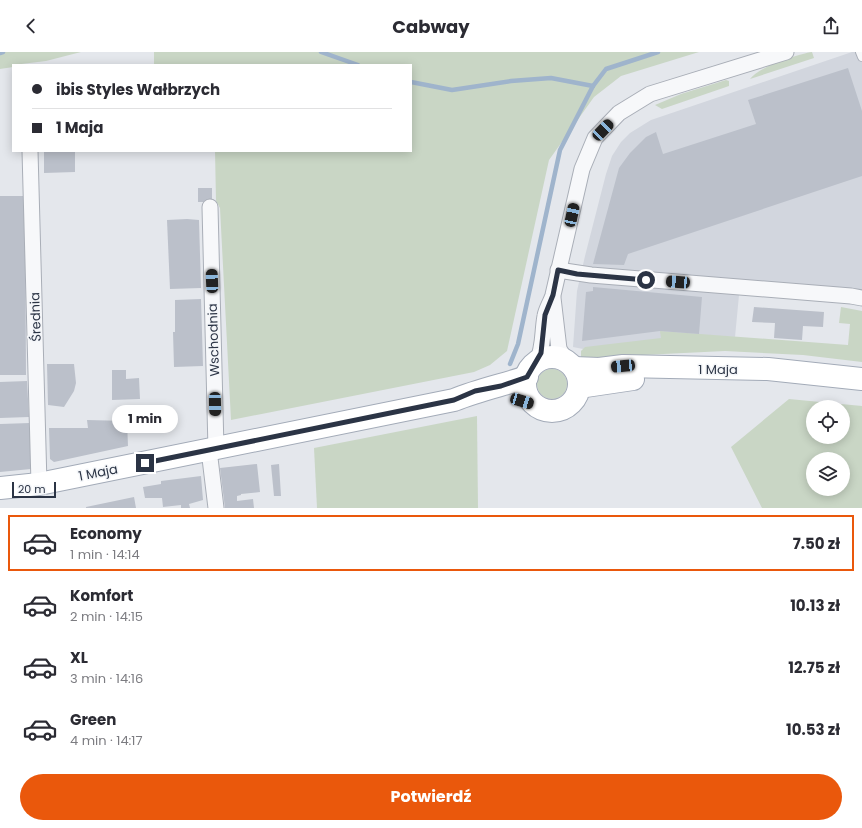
<!DOCTYPE html>
<html lang="pl">
<meta charset="utf-8">
<style>
body{margin:0;font-family:Poppins,sans-serif;background:#f2f2f3;color:#2b2b33;height:100vh;display:flex;flex-direction:column;font-size:15px;white-space:nowrap}
*{box-sizing:border-box;margin:0}
p{font-size:13px;color:#7c7c81}
.icon{flex:none;width:22px;height:22px;fill:none;stroke:currentColor;stroke-width:2;stroke-linecap:round;stroke-linejoin:round}
.map{position:relative;height:456px;overflow:hidden}
.details{display:flex;flex-direction:column;background:#fff;flex:1}
.details>*{flex:none}
.banner{position:absolute;left:12px;top:12px;width:400px;height:88px;border-radius:0px;box-shadow:0 2px 10px #0003;display:grid;align-content:center;height:88px;padding:0 20px;background:#fff}
.controls{position:absolute;left:806px;top:348px;display:grid;gap:8px}
.controls a{display:grid;place-items:center;width:44px;height:44px;border-radius:50%;background:#fff;box-shadow:0 2px 10px #0003;font-size:20px}
.scale{position:absolute;left:12px;bottom:10px;width:44px;box-sizing:border-box;padding-left:4px;border:2px solid #2b3445;border-top:0;font-size:11px;line-height:14px;white-space:nowrap;color:#2b3445;-webkit-text-stroke:3px #f4f6f9;paint-order:stroke}
.end{position:absolute;width:18px;height:18px;margin:-9px;border:5px solid #2b3445;background:#fff;box-shadow:0 0 0 2px #fff}
.from{border-radius:50%}
.bubble{position:absolute;height:28px;border-radius:14px;background:#fff;box-shadow:0 2px 10px #0003;font-size:13px;font-weight:700;line-height:28px;text-align:center}
.car{position:absolute;width:12px;height:24px;margin:-12px -6px;border-radius:5px;box-shadow:0 0 3px 1px #0007;background:linear-gradient(#222 24%,#8ab4d8 0 40%,#222 0 76%,#8ab4d8 0 86%,#222 0)}
.banner b{display:flex;align-items:center;gap:14px;height:38px;font-size:15px}
.banner b+b{border-top:1px solid #e1e1e2}
.banner i{width:10px;height:10px;background:#2b2b33}
ul{padding:7px 0 0;list-style:none}
li{display:flex;align-items:center;gap:12px;height:56px;margin:0 8px 6px;padding:0 12px;border:2px solid transparent;border-radius:0px}
li div{flex:1}
li b{display:block;font-size:15px}
li em{font-style:normal;font-weight:700}
li.current{border-color:#ea580c}
li>.icon{width:36px;height:36px;stroke-width:1.5}
.action{display:flex;gap:8px;margin-top:auto;padding:8px 20px}
.action a{flex:1;height:46px;border-radius:24px;background:#ea580c;color:#fff;font-size:16px;font-weight:700;line-height:46px;text-align:center}
header{display:flex;justify-content:space-between;align-items:center;height:52px;padding:0 20px;background:#fff;font-size:18px;font-weight:700}
.map>svg:first-child{display:block}
</style>
<header><svg class="icon" aria-label="back" viewBox="0 0 24 24"><path d="M15 5l-7 7 7 7"/></svg>Cabway<svg class="icon" aria-label="share" viewBox="0 0 24 24"><path d="M12 15V3M7 8l5-5 5 5M5 13v7h14v-7"/></svg></header>
<div class="map">
<svg width="862" height="456" viewBox="0 0 862 456">
<rect width="100%" height="100%" fill="#e4e7ec"/>
<!-- built -->
<polygon fill="#d2d6de" points="852,0 862,0 862,254 849,250 739,243 735,285 703,283 583,297 573,295 577,239 585,204 606,122 612,104 621,90 630,81 651,68"/>
<!-- green -->
<g fill="#c9d6c5" fill-rule="evenodd">
<polygon points="0,0 81,0 46,9 13,13 13,15 0,17"/>
<polygon points="154,0 699,0 621,24 594,45 549,108 507,299 490,313 474,320 231,368 220,156 216,149 215,99 411,99 411,13 154,13"/>
<path d="M812,0l2,6 -64,21c8,-12 48,-25 62,-27z"/>
<polygon points="726,28 729,29 729,34 662,57 655,53 681,42"/>
<polygon points="841,255 862,259 862,310 803,303 725,299 581,306 581,299 585,295 661,286 660,279 848,293 850,272 839,271"/>
<circle cx="552" cy="332" r="15"/>
<path d="M789,347l73,7v102h-100l-31,-61zM813,355h30v30h-30zM813,407h30v30h-30z"/>
<polygon points="477,364 478,456 317,456 314,396"/>
</g>
<g fill="none" stroke-linecap="round" stroke-linejoin="round">
<!-- stream -->
<g stroke="#9fb4cc" stroke-width="4.5">
<polyline points="321,0 358,13"/>
<polyline points="0,1 3,0"/>
<polyline points="411,30 452,38 511,29 551,26 593,34"/>
<polyline points="510,312 518,292 560,98 593,34 606,17 658,0"/>
</g>
</g>
<!-- building -->
<g fill="#bbc0ca">
<polygon points="848,16 862,59 862,124 628,202 624,213 593,212 619,116 630,101 646,85 656,80 663,102 756,72 748,48"/>
<polygon points="44,99 75,99 75,120 44,121"/>
<rect x="198" y="136" width="14" height="14"/>
<polygon points="0,144 25,144 26,323 0,323"/>
<polygon points="187,167 199,168 201,236 170,237 167,168"/>
<polygon points="593,235 702,245 699,282 660,279 582,289 586,240 593,239"/>
<polygon points="201,247 203,314 174,315 173,280 175,280 175,248"/>
<polygon points="754,255 824,260 823,275 803,274 802,288 774,286 775,271 752,270"/>
<polygon points="47,312 74,312 76,331 74,339 64,355 48,353"/>
<polygon points="112,318 126,318 126,327 139,326 140,347 112,348"/>
<polygon points="27,329 29,365 0,366 0,330"/>
<polygon points="87,368 127,369 128,394 54,410 50,407 49,376 88,376"/>
<polygon points="30,371 31,417 0,420 0,372"/>
<polygon points="257,412 260,440 241,442 241,443 237,444 237,449 253,447 254,456 225,456 220,416"/>
<polygon points="279,412 281,444 274,444 271,413"/>
<polygon points="201,424 203,448 189,452 190,456 181,456 181,453 163,455 162,446 145,446 143,435 161,432 161,429"/>
<polygon points="134,445 136,456 86,456 86,455"/>
</g>
<g fill="none" stroke-linecap="round" stroke-linejoin="round">
<defs>
<polyline id="service" points="860,0 862,5"/>
<g id="minor">
<polyline points="30,99 39,432"/>
<polyline points="210,155 216,397"/>
<polyline points="558,218 591,223 851,244 862,246"/>
<polyline points="553,246 559,297 567,310"/>
<path d="M537,310c7,-16 5,-30 8,-46 1,-7 6,-14 8,-21l29,-126 13,-31 24,-25 31,-19 136,-42"/>
<polyline points="209,398 216,456"/>
</g>
<g id="primary">
<circle cx="552" cy="332" r="27"/>
<polyline points="574,316 599,317 623,314 768,317 862,327"/>
<polyline points="579,335 633,327"/>
<path d="M0,436l39,-4 415,-84c24,-10 49,-15 73,-23"/>
</g>
</defs>
<!-- service casing -->
<use href="#service" stroke="#a9aeb7" stroke-width="10"/>
<!-- minor casing -->
<use href="#minor" stroke="#a9aeb7" stroke-width="17"/>
<!-- primary casing -->
<use href="#primary" stroke="#a3abb8" stroke-width="24"/>
<!-- service -->
<use href="#service" stroke="#f7f8fa" stroke-width="8"/>
<!-- minor -->
<use href="#minor" stroke="#f7f8fa" stroke-width="15"/>
<!-- primary -->
<use href="#primary" stroke="#fff" stroke-width="22"/>
</g>
<g fill="none" stroke-linecap="round" stroke-linejoin="round">
<!-- route -->
<polyline stroke="#2b3445" stroke-width="5" points="145,411 454,348 475,339 501,334 527,325 541,301 545,263 553,243 558,218 577,222 646,228"/>
</g>
<g text-anchor="middle" stroke-width="3" stroke-linejoin="round" paint-order="stroke">
<!-- street labels -->
<g font-size="13" fill="#2b3445" stroke="#f4f6f9">
<text transform="translate(35 265) rotate(-92)" y="5">Średnia</text>
<text transform="translate(213 288) rotate(-92)" y="5">Wschodnia</text>
<text x="718" y="322">1 Maja</text>
<text transform="translate(98 420) rotate(-11)" y="5">1 Maja</text>
</g>
</g>
</svg>
<div class="controls">
<a><svg class="icon" aria-label="locate" viewBox="0 0 24 24"><circle cx="12" cy="12" r="6"/><path d="M12 2v4M12 18v4M2 12h4M18 12h4"/></svg></a>
<a><svg class="icon" aria-label="layers" viewBox="0 0 24 24"><path d="M12 4l9 5-9 5-9-5zM3 14l9 5 9-5"/></svg></a>
</div>
<div class="scale">20 m</div>
<i class="end from" style="left:646px;top:228px"></i>
<i class="end" style="left:145px;top:411px"></i>
<div class="bubble" style="left:112px;top:353px;width:66px">1 min</div>
<i class="car" style="left:603px;top:78px;rotate:44deg"></i>
<i class="car" style="left:572px;top:163px;rotate:12deg"></i>
<i class="car" style="left:212px;top:229px;rotate:358deg"></i>
<i class="car" style="left:678px;top:230px;rotate:274deg"></i>
<i class="car" style="left:623px;top:314px;rotate:265deg"></i>
<i class="car" style="left:522px;top:349px;rotate:107deg"></i>
<i class="car" style="left:215px;top:352px;rotate:179deg"></i>
<div class="banner">
<b><i class="from"></i>ibis Styles Wałbrzych</b>
<b><i></i>1 Maja</b>
</div>
</div>
<section class="details">
<ul>
<li class="current"><svg class="icon" aria-label="car" viewBox="0 0 24 24"><path d="M5 17H2v-5l4-1 3-4h7l3 4 3 1v5h-3M9 17h6M6 11h13"/><circle cx="7" cy="17" r="2"/><circle cx="17" cy="17" r="2"/></svg><div><b>Economy</b><p>1 min · 14:14</p></div><em>7.50 zł</em></li>
<li><svg class="icon" aria-label="car" viewBox="0 0 24 24"><path d="M5 17H2v-5l4-1 3-4h7l3 4 3 1v5h-3M9 17h6M6 11h13"/><circle cx="7" cy="17" r="2"/><circle cx="17" cy="17" r="2"/></svg><div><b>Komfort</b><p>2 min · 14:15</p></div><em>10.13 zł</em></li>
<li><svg class="icon" aria-label="car" viewBox="0 0 24 24"><path d="M5 17H2v-5l4-1 3-4h7l3 4 3 1v5h-3M9 17h6M6 11h13"/><circle cx="7" cy="17" r="2"/><circle cx="17" cy="17" r="2"/></svg><div><b>XL</b><p>3 min · 14:16</p></div><em>12.75 zł</em></li>
<li><svg class="icon" aria-label="car" viewBox="0 0 24 24"><path d="M5 17H2v-5l4-1 3-4h7l3 4 3 1v5h-3M9 17h6M6 11h13"/><circle cx="7" cy="17" r="2"/><circle cx="17" cy="17" r="2"/></svg><div><b>Green</b><p>4 min · 14:17</p></div><em>10.53 zł</em></li>
</ul>
<div class="action"><a>Potwierdź</a></div>
</section>
